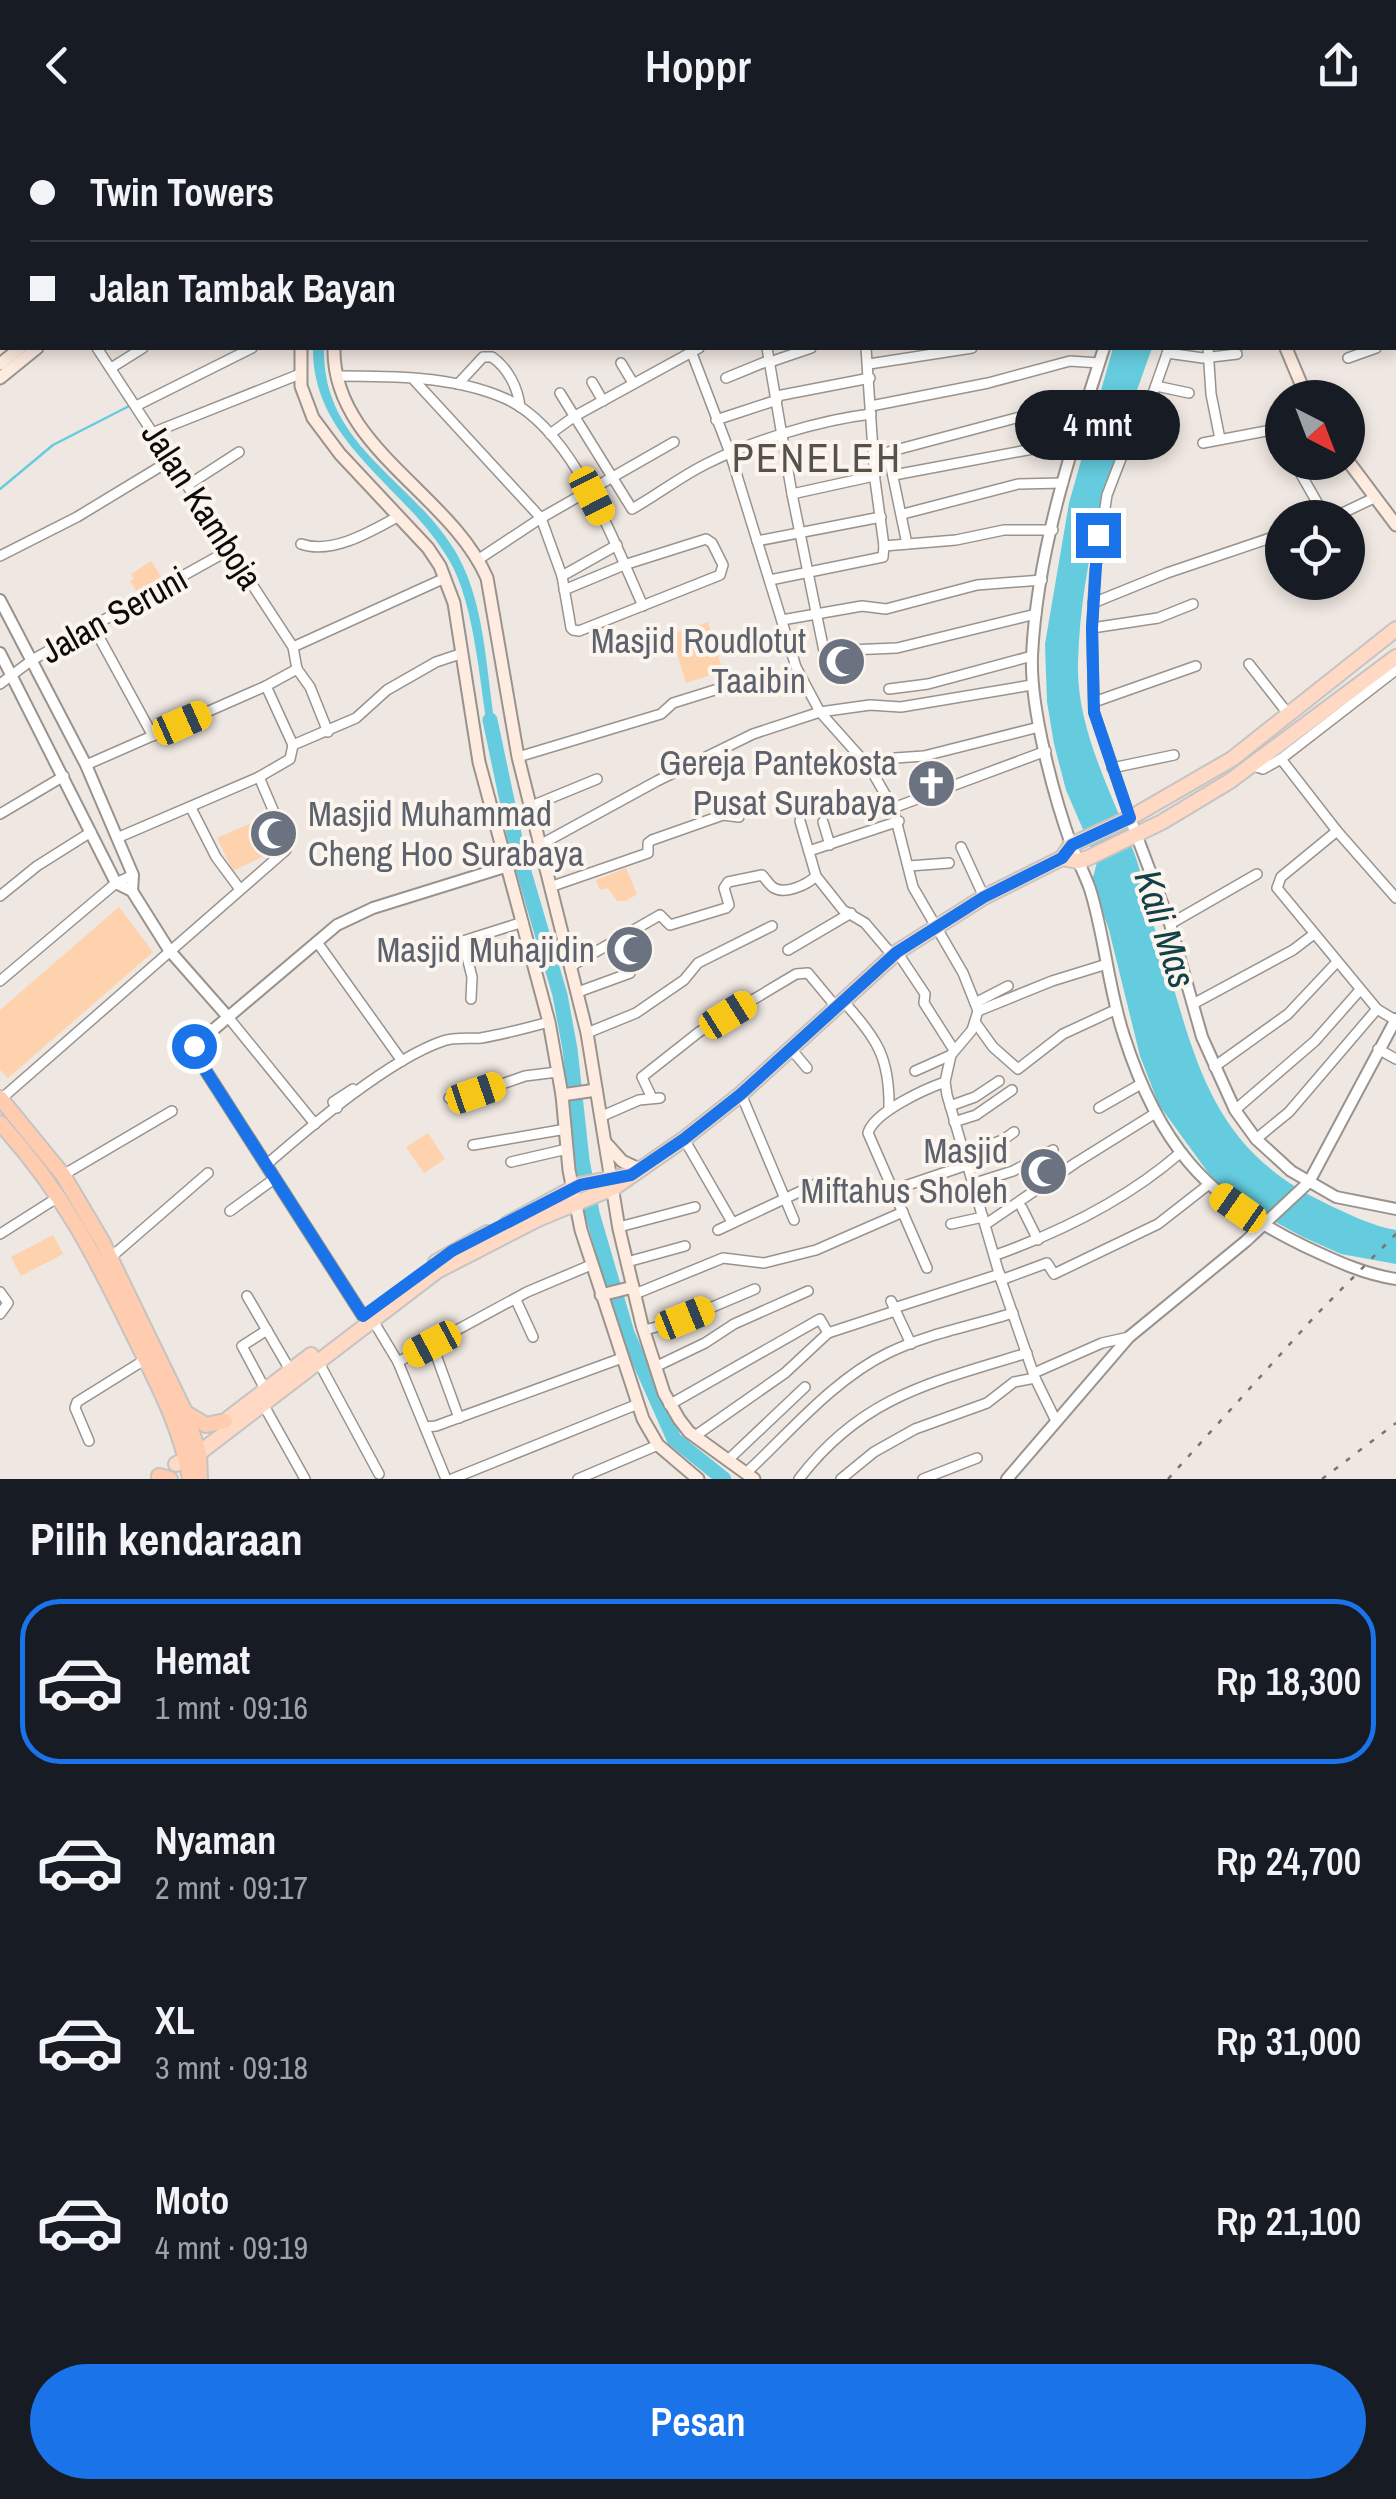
<!DOCTYPE html>
<html lang="id">
<meta charset="utf-8">
<style>
body{margin:0;font-family:"Archivo Narrow",sans-serif;background:#20242c;color:#f1f3f6;height:100vh;display:flex;flex-direction:column;font-size:38px;white-space:nowrap}
*{box-sizing:border-box;margin:0}
p{font-size:32px;color:#9ea1a6}
.icon{flex:none;width:55px;height:55px;fill:none;stroke:currentColor;stroke-width:2;stroke-linecap:round;stroke-linejoin:round}
.map{position:relative;height:1349px;overflow:hidden}
.sheet{display:flex;flex-direction:column;background:#171b24;flex:1}
.sheet>*{flex:none}
.guide{position:absolute;left:0px;top:0px;width:1398px;height:220px;box-shadow:0 5px 15px #0003;display:grid;align-content:center;height:220px;padding:0 30px;background:#171b24}
.needle{width:65px;rotate:138deg}
.controls{position:absolute;left:1265px;top:250px;display:grid;gap:20px}
.controls a{display:grid;place-items:center;width:100px;height:100px;border-radius:50%;background:#171b24;box-shadow:0 5px 15px #0003;font-size:50px}
.end{position:absolute;width:45px;height:45px;margin:-22px;border:12px solid #1a73e8;background:#fff;box-shadow:0 0 0 5px #fff}
.from{border-radius:50%}
.bubble{position:absolute;height:70px;border-radius:35px;background:#171b24;box-shadow:0 5px 15px #0003;font-size:32px;font-weight:600;line-height:70px;text-align:center}
.car{position:absolute;width:30px;height:60px;margin:-30px -15px;border-radius:12px;box-shadow:0 0 8px 2px #0007;background:linear-gradient(#f5c518 24%,#345 0 40%,#f5c518 0 76%,#345 0 86%,#f5c518 0)}
.guide b{display:flex;align-items:center;gap:35px;height:95px;font-size:38px}
.guide b+b{border-top:2px solid #363941}
.guide i{width:25px;height:25px;background:#f1f3f6}
ul{padding:0;list-style:none}
li{display:flex;align-items:center;gap:30px;height:165px;margin:0 20px 15px;padding:0 10px;border:5px solid transparent;border-radius:40px}
li div{flex:1}
li b{display:block;font-size:38px}
li em{font-style:normal;font-weight:600}
li.current{border-color:#1a73e8}
li>.icon{width:90px;height:90px;stroke-width:1.5}
h2{padding:0 30px;font-size:45px;line-height:120px}
.primary-button{display:flex;gap:20px;margin-top:auto;padding:20px 30px}
.primary-button a{flex:1;height:115px;border-radius:60px;background:#1a73e8;color:#fff;font-size:40px;font-weight:600;line-height:115px;text-align:center}
header{display:flex;justify-content:space-between;align-items:center;height:130px;padding:0 30px;background:#171b24;font-size:45px;font-weight:600}
.map>svg:first-child{display:block}
</style>
<header><svg class="icon" aria-label="back" viewBox="0 0 24 24"><path d="M15 5l-7 7 7 7"/></svg>Hoppr<svg class="icon" aria-label="share" viewBox="0 0 24 24"><path d="M12 15V3M7 8l5-5 5 5M5 13v7h14v-7"/></svg></header>
<div class="map">
<svg width="1396" height="1349" viewBox="0 0 1396 1349">
<rect width="100%" height="100%" fill="#efe7e1"/>
<!-- green -->
<g fill="#fed2ac">
<polygon points="601,0 858,0 859,2 602,2"/>
<polygon points="151,431 164,451 140,467 130,451 134,449 131,444"/>
<polygon points="708,492 723,541 686,553 671,504"/>
<polygon points="258,690 272,722 233,741 217,708"/>
<polygon points="626,738 637,764 626,771 617,771 608,758 600,760 596,750"/>
<polygon points="119,777 153,822 8,948 0,940 0,880"/>
<polygon points="428,1003 445,1029 424,1043 406,1017"/>
<polygon points="53,1105 63,1124 21,1146 11,1127"/>
</g>
<!-- water -->
<g fill="#64ccde">
<path d="M313,218h11c-2,100 91,131 134,208 29,53 28,123 39,181l-8,1c-9,-50 -14,-135 -40,-178 -43,-74 -137,-117 -136,-212z"/>
<path d="M1113,218h39c-37,103 -71,204 -74,315 -2,68 36,133 58,195 6,17 8,35 13,52 6,22 15,43 21,65 29,102 51,178 155,228 23,11 47,23 71,27v34l-55,-10 -38,-17 -66,-36 -25,-23 -53,-73 -19,-49 -31,-126 -17,-49 5,-19 -31,-72 -12,-46 -7,-42 -2,-58 24,-141z"/>
</g>
<g fill="none" stroke-linecap="round" stroke-linejoin="round">
<!-- stream -->
<polyline stroke="#64ccde" stroke-width="2.5" points="0,359 53,315 133,274"/>
<!-- river -->
<polyline stroke="#64ccde" stroke-width="15" points="490,590 517,718 560,865 570,919 582,1030 592,1083 627,1203 674,1309 724,1349"/>
<defs>
<g id="minor">
<polyline points="596,0 597,2"/>
<polyline points="865,0 866,2"/>
<polyline points="918,0 920,2"/>
<polyline points="27,2 30,0"/>
<polyline points="486,2 493,0"/>
<polyline points="1107,2 1118,0"/>
<polyline points="1242,2 1244,0"/>
<polyline points="1395,13 1396,13"/>
<polyline points="0,29 2,26"/>
<polyline points="1395,144 1396,144"/>
<polyline points="1395,210 1396,210"/>
<polyline points="97,218 293,517 297,539 310,557 328,602"/>
<polyline points="767,218 792,364 824,521 897,518 1036,484"/>
<polyline points="866,218 875,350 884,416"/>
<polyline points="1208,218 1211,264 1220,309"/>
<polyline points="691,221 730,323 796,537 820,582 870,638 893,678 913,757 963,843 975,873 978,881 972,900 951,925 945,952 947,965 1001,1150 1035,1248 1056,1291"/>
<polyline points="1167,223 1203,228 1237,224"/>
<polyline points="1348,228 1376,218"/>
<polyline points="770,232 811,218"/>
<polyline points="621,233 633,253"/>
<polyline points="869,234 972,218"/>
<polyline points="111,238 143,218"/>
<path d="M336,246c54,0 118,0 168,22 68,29 110,144 139,208"/>
<polyline points="726,248 770,230"/>
<polyline points="414,250 541,388 562,446 571,498 573,500 579,501 720,445 723,435 712,413 706,409 624,435 564,460"/>
<polyline points="592,252 603,271"/>
<path d="M458,254l25,-27h9c16,11 26,31 28,50"/>
<polyline points="1156,256 1189,263"/>
<path d="M560,263l72,116c25,-14 48,-32 74,-45 45,-23 114,-44 165,-50"/>
<polyline points="777,266 870,248"/>
<polyline points="136,276 252,218"/>
<polyline points="871,276 988,253 1070,231 1099,233"/>
<polyline points="716,290 777,270"/>
<polyline points="152,303 300,244"/>
<polyline points="550,304 575,286 699,218"/>
<polyline points="1203,313 1282,298"/>
<polyline points="888,323 907,414"/>
<polyline points="873,326 1016,288 1041,286 1079,292"/>
<polyline points="1294,332 1326,388"/>
<polyline points="894,345 1038,318 1071,319"/>
<polyline points="188,355 239,322"/>
<polyline points="792,364 874,346"/>
<polyline points="903,384 1018,354 1063,353"/>
<polyline points="1332,388 1374,368"/>
<polyline points="757,411 881,387"/>
<path d="M301,414c31,11 71,-13 98,-28"/>
<polyline points="884,416 956,410 1004,400 1053,400"/>
<polyline points="0,426 77,387 171,330"/>
<polyline points="479,429 541,388 674,312"/>
<polyline points="562,446 617,415"/>
<polyline points="770,450 883,427 884,416"/>
<polyline points="1093,473 1167,443 1282,404"/>
<polyline points="782,490 862,476 886,479 977,455 1042,450"/>
<polyline points="94,498 153,606"/>
<polyline points="1092,498 1158,488 1193,474"/>
<polyline points="293,517 445,448"/>
<polyline points="1249,534 1289,585"/>
<polyline points="0,554 32,530 231,419"/>
<polyline points="889,559 928,554 1032,526"/>
<polyline points="1094,572 1196,536"/>
<polyline points="293,615 356,588 387,560 436,532 460,524"/>
<polyline points="518,627 661,584 673,573 718,559"/>
<polyline points="1281,629 1337,701 1396,768"/>
<polyline points="86,635 266,556 297,539"/>
<polyline points="1253,636 1263,639 1281,629 1396,540"/>
<polyline points="870,638 895,628 924,626 1039,597"/>
<polyline points="1112,638 1174,625"/>
<polyline points="529,677 597,649"/>
<polyline points="191,678 216,727 239,758"/>
<polyline points="893,678 1046,621"/>
<polyline points="0,684 64,646"/>
<polyline points="1130,688 1094,582 1092,498 1095,442 1107,365 1122,326 1146,283 1169,218"/>
<polyline points="800,691 816,746 843,780 865,793 893,826"/>
<polyline points="823,692 830,715"/>
<polyline points="1337,701 1281,747 1277,758 1377,879 1395,890"/>
<polyline points="117,708 259,647"/>
<polyline points="538,716 657,651 753,604 820,582 870,575 901,577 1032,555"/>
<polyline points="961,717 984,767"/>
<polyline points="809,721 899,691"/>
<polyline points="909,736 949,733"/>
<polyline points="550,757 648,723 648,713 652,710 723,685 739,687"/>
<polyline points="0,766 37,736 91,702"/>
<polyline points="1170,794 1257,744"/>
<polyline points="317,812 402,931"/>
<polyline points="788,820 851,783"/>
<polyline points="897,822 925,864 924,873 954,920"/>
<path d="M571,836l89,-51 10,10 56,-17 3,-3 -5,-17 4,-6 34,-7c4,4 7,10 12,13 12,7 34,-4 42,-12"/>
<polyline points="0,851 116,753 133,745"/>
<polyline points="578,862 630,843"/>
<polyline points="471,869 472,847 463,811 523,792"/>
<path d="M843,871c34,37 47,57 46,108"/>
<polyline points="975,873 1008,856"/>
<polyline points="1193,874 1293,820 1314,804"/>
<polyline points="978,881 1052,851 1107,834"/>
<polyline points="228,887 315,994"/>
<polyline points="975,892 993,917 1018,939 1063,904 1117,879"/>
<polyline points="587,903 636,883 684,850 698,833 772,796"/>
<polyline points="791,919 807,938"/>
<polyline points="1378,919 1396,929"/>
<polyline points="1214,937 1288,884 1336,833"/>
<polyline points="915,941 951,925"/>
<polyline points="741,964 794,1090"/>
<polyline points="449,968 464,960 476,963 525,946 557,942"/>
<polyline points="652,968 642,947 699,902 796,844 808,843 837,878"/>
<polyline points="1,969 286,720 285,708 259,647 290,629 293,615 266,556"/>
<polyline points="950,976 975,967 999,951"/>
<polyline points="337,978 333,972 353,959"/>
<polyline points="1099,978 1141,954"/>
<polyline points="1235,980 1315,911 1360,860"/>
<polyline points="600,987 639,970 660,968"/>
<polyline points="954,992 976,985 1012,960"/>
<polyline points="684,1009 732,1092"/>
<polyline points="1256,1009 1289,982 1377,879"/>
<polyline points="473,1015 566,999"/>
<polyline points="964,1024 1003,1010 1014,1002"/>
<polyline points="511,1032 567,1019"/>
<path d="M266,1035c45,-39 122,-105 177,-124 12,-4 25,-2 38,-3 23,-4 46,-10 68,-16"/>
<polyline points="63,1045 172,981"/>
<polyline points="972,1054 1013,1041 1053,1020"/>
<polyline points="893,1060 967,1035"/>
<polyline points="1022,1078 1038,1110"/>
<polyline points="230,1081 274,1049"/>
<polyline points="951,1094 983,1087"/>
<polyline points="986,1094 1077,1032 1154,984"/>
<polyline points="619,1097 695,1077"/>
<polyline points="718,1100 816,1054"/>
<polyline points="0,1104 60,1066"/>
<path d="M996,1125c67,-24 130,-55 184,-102"/>
<polyline points="110,1128 208,1043"/>
<polyline points="627,1132 685,1116"/>
<path d="M927,1138l-59,-135c6,-21 57,-44 77,-51"/>
<polyline points="1001,1150 1047,1133 1054,1144 1158,1094 1208,1055"/>
<polyline points="0,1162 8,1173 0,1184"/>
<polyline points="635,1164 723,1128 764,1133 816,1120 903,1082"/>
<polyline points="247,1166 290,1240"/>
<polyline points="516,1170 533,1207"/>
<polyline points="891,1171 911,1214"/>
<polyline points="894,1178 1000,1144"/>
<polyline points="372,1189 398,1232 446,1349"/>
<polyline points="644,1200 677,1192 755,1159"/>
<polyline points="432,1214 459,1288"/>
<polyline points="318,1231 379,1344"/>
<polyline points="398,1232 527,1162 591,1135"/>
<polyline points="655,1237 705,1213 734,1194 808,1161"/>
<polyline points="1034,1243 1102,1213 1129,1207"/>
<polyline points="265,1259 242,1216 267,1200"/>
<polyline points="263,1274 305,1349"/>
<polyline points="669,1275 820,1189 828,1203 895,1181"/>
<polyline points="425,1297 436,1296 622,1228"/>
<polyline points="695,1306 785,1243 828,1203"/>
<polyline points="89,1311 75,1278 77,1272 146,1229"/>
<polyline points="729,1329 805,1257"/>
<path d="M746,1343c44,-41 88,-94 142,-120 38,-19 84,-27 125,-40"/>
<polyline points="452,1349 638,1274"/>
<polyline points="578,1349 658,1315"/>
<path d="M799,1349c63,-83 134,-97 228,-126"/>
<polyline points="841,1349 874,1322 915,1299 987,1273 1014,1252 1035,1248"/>
<polyline points="923,1349 977,1328"/>
</g>
<g id="tertiary">
<polyline points="1173,2 1174,0"/>
<path d="M1104,218c-32,99 -67,202 -72,308 -2,53 22,141 40,191 6,14 13,28 18,42 15,48 18,99 34,147 34,106 80,162 180,210 30,14 59,28 92,33"/>
<polyline points="0,470 86,635 133,745 132,761"/>
<polyline points="0,523 116,753 132,761 169,820 228,887"/>
<polyline points="1130,688 1170,794 1202,907 1235,980 1256,1009 1291,1041 1336,1067 1396,1079"/>
<polyline points="363,1186 204,938 194,916 337,795 373,778 508,736"/>
<polyline points="1007,1349 1129,1207 1246,1111 1309,1052 1396,889"/>
</g>
<g id="secondary">
<polyline points="114,0 118,2"/>
<polyline points="345,0 345,2"/>
<polyline points="313,2 318,0"/>
<polyline points="1253,2 1253,0"/>
<polyline points="301,218 301,256 313,288 340,324 428,418 440,436 454,473 479,632 549,892 562,965 569,1040 581,1100 643,1289 658,1315 698,1349"/>
<path d="M334,218c-2,99 116,145 153,230l31,179 69,276 32,196 23,96 22,68 15,26 10,13 65,47"/>
<polyline points="1286,218 1307,268"/>
<polyline points="0,234 20,218"/>
<polyline points="0,248 37,218"/>
<polyline points="1348,331 1396,395"/>
<polyline points="562,965 596,960"/>
<polyline points="605,1012 622,1031 639,1039"/>
<polyline points="601,1165 633,1157"/>
</g>
<g id="primary">
<polyline points="1371,0 1371,2"/>
<polyline points="1395,124 1396,128"/>
<polyline points="1062,728 1078,731 1088,728 1162,692 1230,651 1396,527"/>
<polyline points="507,1094 579,1055 629,1045"/>
<polyline points="436,1132 487,1103"/>
<polyline points="229,1288 311,1225"/>
<polyline points="176,1334 199,1323 437,1141 538,1089 615,1057 684,1009 741,964 897,822 984,767 1062,728 1071,715 1130,688 1232,629 1396,499"/>
</g>
<g id="trunk">
<polyline points="0,968 63,1045 102,1111 185,1282 199,1323 200,1349"/>
<path d="M0,993c64,71 93,129 134,213 23,47 47,91 56,143"/>
<polyline points="186,1283 206,1295 225,1291"/>
<polyline points="159,1346 170,1349"/>
</g>
</defs>
<!-- minor casing -->
<use href="#minor" stroke="#9a938d" stroke-width="12"/>
<!-- tertiary casing -->
<use href="#tertiary" stroke="#9a938d" stroke-width="14"/>
<!-- secondary casing -->
<use href="#secondary" stroke="#9a938d" stroke-width="15"/>
<!-- primary casing -->
<use href="#primary" stroke="#c5c4c4" stroke-width="18"/>
<!-- trunk casing -->
<use href="#trunk" stroke="#c5c4c4" stroke-width="18"/>
<!-- minor -->
<use href="#minor" stroke="#fff" stroke-width="9"/>
<!-- tertiary -->
<use href="#tertiary" stroke="#fff" stroke-width="10"/>
<!-- secondary -->
<use href="#secondary" stroke="#ffece1" stroke-width="11"/>
<!-- primary -->
<use href="#primary" stroke="#ffd9c3" stroke-width="14"/>
<!-- trunk -->
<use href="#trunk" stroke="#ffccaf" stroke-width="14"/>
<!-- rail -->
<g stroke="#797470" stroke-width="2.5" stroke-dasharray="5 10" stroke-linecap="butt">
<polyline points="1168,1349 1316,1185 1396,1104"/>
<polyline points="1322,1349 1396,1293"/>
</g>
</g>
<g fill="none" stroke-linecap="round" stroke-linejoin="round">
<!-- route -->
<polyline stroke="#1a73e8" stroke-width="12" points="194,916 204,938 363,1186 452,1121 580,1055 631,1045 684,1009 741,964 897,822 984,767 1062,728 1072,715 1130,688 1094,582 1092,498 1098,405"/>
</g>
<!-- icons -->
<defs>
<symbol id="mosque-disc" viewBox="-11 -11 22 22"><circle r="9.5" fill="#6b7280" stroke="#fcf5ee"/><path d="M3.5-4.9A6 6 0 1 0 3.5 4.9A5 5 0 1 1 3.5-4.9Z" fill="#fff"/></symbol>
<symbol id="church-disc" viewBox="-11 -11 22 22"><circle r="9.5" fill="#6b7280" stroke="#fcf5ee"/><path d="M-1.2-6h2.4v3.5h3.3v2.4h-3.3V6h-2.4V-.1h-3.3v-2.4h3.3Z" fill="#fff"/></symbol>
</defs>
<g fill-rule="evenodd">
<use href="#mosque-disc" x="814" y="504" width="55" height="55"/>
<use href="#church-disc" x="904" y="626" width="55" height="55"/>
<use href="#mosque-disc" x="246" y="676" width="55" height="55"/>
<use href="#mosque-disc" x="602" y="792" width="55" height="55"/>
<use href="#mosque-disc" x="1016" y="1014" width="55" height="55"/>
</g>
<g text-anchor="middle" stroke-width="8" stroke-linejoin="round" paint-order="stroke">
<!-- street labels -->
<g font-size="35" fill="#0d0b09" stroke="#fcf5ee">
<text transform="translate(202 376) rotate(57)" y="12">Jalan Kamboja</text>
<text transform="translate(114 485) rotate(-29)" y="12">Jalan Seruni</text>
</g>
<!-- worship labels -->
<g font-size="35" fill="#5b616d" stroke="#fcf5ee" text-anchor="end">
<text x="806" y="523">Masjid Roudlotut<tspan x="806" dy="40">Taaibin</tspan></text>
<text x="897" y="645">Gereja Pantekosta<tspan x="897" dy="40">Pusat Surabaya</tspan></text>
<text x="308" y="696" text-anchor="start">Masjid Muhammad<tspan x="308" dy="40">Cheng Hoo Surabaya</tspan></text>
<text x="595" y="832">Masjid Muhajidin</text>
<text x="1008" y="1033">Masjid<tspan x="1008" dy="40">Miftahus Sholeh</tspan></text>
</g>
<!-- water labels -->
<g font-size="38" font-style="italic" fill="#114149" stroke="#fcf5ee">
<text transform="translate(1165 799) rotate(72)" y="13">Kali Mas</text>
</g>
<!-- quarter labels -->
<g font-size="40" letter-spacing="2.5" fill="#57514c" stroke="#fcf5ee">
<text x="817" y="342">PENELEH</text>
</g>
</g>
</svg>
<div class="controls">
<a><svg class="needle" viewBox="-14 -14 28 28"><path d="M0-13l5 13h-10z" fill="#e53935"/><path d="M0 13l5-13h-10z" fill="#9ea1a6"/></svg></a>
<a><svg class="icon" aria-label="locate" viewBox="0 0 24 24"><circle cx="12" cy="12" r="6"/><path d="M12 2v4M12 18v4M2 12h4M18 12h4"/></svg></a>
</div>
<i class="end from" style="left:194px;top:916px"></i>
<i class="end" style="left:1098px;top:405px"></i>
<div class="bubble" style="left:1015px;top:260px;width:165px">4 mnt</div>
<i class="car" style="left:592px;top:366px;rotate:153deg"></i>
<i class="car" style="left:182px;top:593px;rotate:66deg"></i>
<i class="car" style="left:728px;top:885px;rotate:58deg"></i>
<i class="car" style="left:476px;top:963px;rotate:71deg"></i>
<i class="car" style="left:1238px;top:1078px;rotate:305deg"></i>
<i class="car" style="left:685px;top:1188px;rotate:68deg"></i>
<i class="car" style="left:432px;top:1214px;rotate:242deg"></i>
<div class="guide">
<b><i class="from"></i>Twin Towers</b>
<b><i></i>Jalan Tambak Bayan</b>
</div>
</div>
<section class="sheet">
<h2>Pilih kendaraan</h2>
<ul>
<li class="current"><svg class="icon" aria-label="car" viewBox="0 0 24 24"><path d="M5 17H2v-5l4-1 3-4h7l3 4 3 1v5h-3M9 17h6M6 11h13"/><circle cx="7" cy="17" r="2"/><circle cx="17" cy="17" r="2"/></svg><div><b>Hemat</b><p>1 mnt · 09:16</p></div><em>Rp 18,300</em></li>
<li><svg class="icon" aria-label="car" viewBox="0 0 24 24"><path d="M5 17H2v-5l4-1 3-4h7l3 4 3 1v5h-3M9 17h6M6 11h13"/><circle cx="7" cy="17" r="2"/><circle cx="17" cy="17" r="2"/></svg><div><b>Nyaman</b><p>2 mnt · 09:17</p></div><em>Rp 24,700</em></li>
<li><svg class="icon" aria-label="car" viewBox="0 0 24 24"><path d="M5 17H2v-5l4-1 3-4h7l3 4 3 1v5h-3M9 17h6M6 11h13"/><circle cx="7" cy="17" r="2"/><circle cx="17" cy="17" r="2"/></svg><div><b>XL</b><p>3 mnt · 09:18</p></div><em>Rp 31,000</em></li>
<li><svg class="icon" aria-label="car" viewBox="0 0 24 24"><path d="M5 17H2v-5l4-1 3-4h7l3 4 3 1v5h-3M9 17h6M6 11h13"/><circle cx="7" cy="17" r="2"/><circle cx="17" cy="17" r="2"/></svg><div><b>Moto</b><p>4 mnt · 09:19</p></div><em>Rp 21,100</em></li>
</ul>
<div class="primary-button"><a>Pesan</a></div>
</section>
